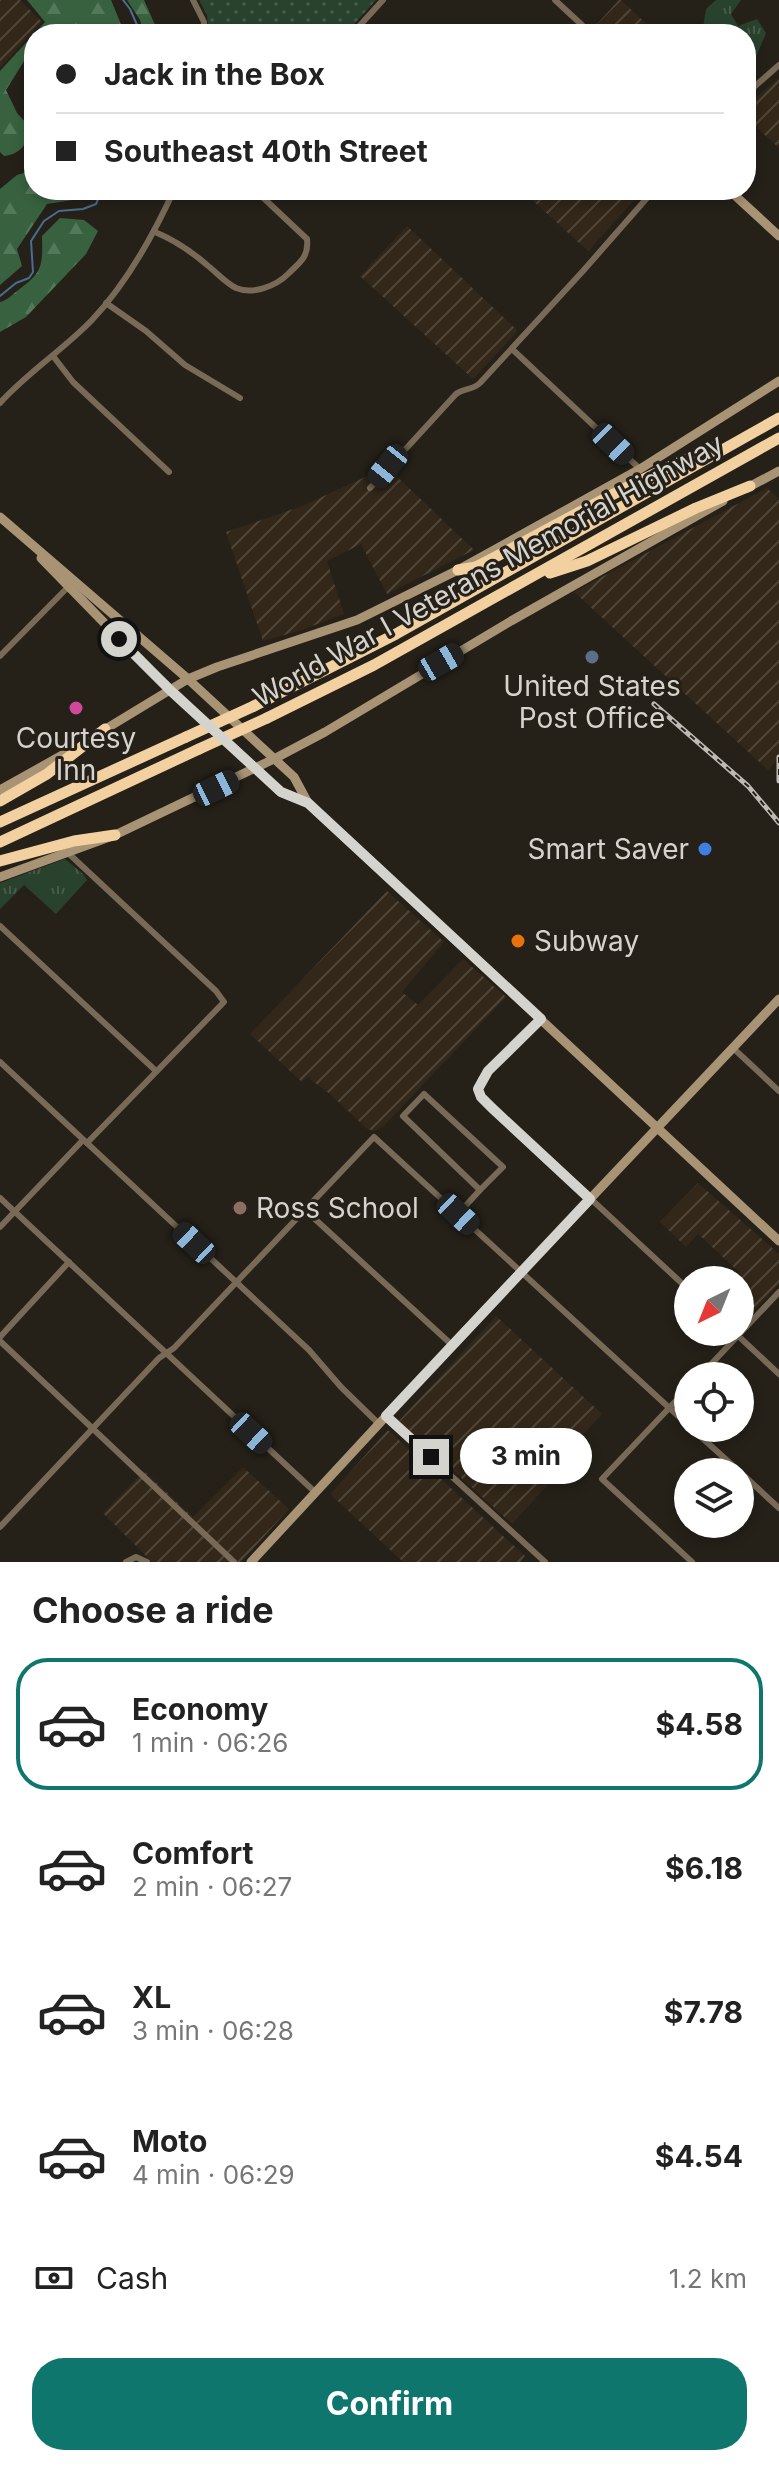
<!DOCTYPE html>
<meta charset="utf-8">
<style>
body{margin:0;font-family:Inter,sans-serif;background:#f2f2f2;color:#222;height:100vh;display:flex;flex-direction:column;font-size:30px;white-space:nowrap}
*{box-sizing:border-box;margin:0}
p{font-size:26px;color:#767676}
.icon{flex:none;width:44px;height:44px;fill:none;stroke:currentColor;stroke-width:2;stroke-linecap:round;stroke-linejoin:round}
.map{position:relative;height:1562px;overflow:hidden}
.sheet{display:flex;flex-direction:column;background:#fff;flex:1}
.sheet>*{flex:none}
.guide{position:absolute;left:24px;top:24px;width:732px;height:176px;border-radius:32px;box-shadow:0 4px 12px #0003;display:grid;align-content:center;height:176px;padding:0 32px;background:#fff}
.needle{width:52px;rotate:223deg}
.buttons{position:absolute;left:674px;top:1266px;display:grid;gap:16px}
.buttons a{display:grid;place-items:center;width:80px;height:80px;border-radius:50%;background:#fff;box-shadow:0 4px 12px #0003;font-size:40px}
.end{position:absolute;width:36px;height:36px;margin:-18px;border:10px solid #d5d3ce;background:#111;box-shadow:0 0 0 4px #111}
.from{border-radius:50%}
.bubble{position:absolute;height:56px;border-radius:28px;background:#fff;box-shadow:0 4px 12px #0003;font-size:26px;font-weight:700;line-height:56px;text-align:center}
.car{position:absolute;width:24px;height:48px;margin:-24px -12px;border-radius:10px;box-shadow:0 0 6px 2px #0007;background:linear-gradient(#222 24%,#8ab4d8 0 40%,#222 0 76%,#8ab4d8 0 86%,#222 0)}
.guide b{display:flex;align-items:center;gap:28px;height:76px;font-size:30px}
.guide b+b{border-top:2px solid #e0e0e0}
.guide i{width:20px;height:20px;background:#222}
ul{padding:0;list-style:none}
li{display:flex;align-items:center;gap:24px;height:132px;margin:0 16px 12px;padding:0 16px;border:4px solid transparent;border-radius:32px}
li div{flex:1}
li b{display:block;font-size:30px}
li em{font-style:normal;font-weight:700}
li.selected{border-color:#0f766e}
li>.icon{width:72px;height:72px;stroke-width:1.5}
h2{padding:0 32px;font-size:36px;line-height:96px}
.pay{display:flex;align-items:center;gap:20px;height:88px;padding:0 32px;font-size:30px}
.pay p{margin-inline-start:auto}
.cta{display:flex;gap:16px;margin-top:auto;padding:16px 32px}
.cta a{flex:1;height:92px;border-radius:32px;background:#0f766e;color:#fff;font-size:32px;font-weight:700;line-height:92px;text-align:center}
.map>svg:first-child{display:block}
</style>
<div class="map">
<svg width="779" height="1562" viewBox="0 0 779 1562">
<defs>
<pattern id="industrial-furrows" width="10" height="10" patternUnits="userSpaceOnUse" patternTransform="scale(2)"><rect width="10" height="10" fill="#322718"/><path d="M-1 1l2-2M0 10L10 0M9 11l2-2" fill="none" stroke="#4f4538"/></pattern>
<pattern id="grass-tufts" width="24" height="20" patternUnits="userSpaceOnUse" patternTransform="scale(2)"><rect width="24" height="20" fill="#28422d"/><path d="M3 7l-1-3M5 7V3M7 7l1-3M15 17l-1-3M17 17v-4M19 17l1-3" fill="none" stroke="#465c4a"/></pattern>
<pattern id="forest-firs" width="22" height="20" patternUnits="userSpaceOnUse" patternTransform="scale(2)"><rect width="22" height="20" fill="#38623f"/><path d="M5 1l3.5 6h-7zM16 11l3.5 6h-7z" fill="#54785a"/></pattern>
<pattern id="park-dots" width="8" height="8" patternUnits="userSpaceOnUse" patternTransform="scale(2)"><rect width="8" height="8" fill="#28422d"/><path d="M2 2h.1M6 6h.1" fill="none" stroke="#465c4a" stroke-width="1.8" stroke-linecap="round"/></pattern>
</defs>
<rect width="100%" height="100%" fill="#252119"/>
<!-- industrial -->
<g fill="url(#industrial-furrows)">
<polygon points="0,0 20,0 42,22 0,68"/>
<polygon points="619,0 621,0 657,34 588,34"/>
<polygon points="779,78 779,148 746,118 746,106"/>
<polygon points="521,190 643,190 588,251"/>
<polygon points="407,226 518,331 473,379 360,276"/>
<polygon points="387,467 474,550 387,594 361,544 327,561 344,614 302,630 263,641 226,532 302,506"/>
<polygon points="767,488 779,499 779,758 768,770 574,592"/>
<polygon points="387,891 444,942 402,992 418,1005 463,959 506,997 382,1128 373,1131 366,1128 330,1094 307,1077 302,1082 250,1034"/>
<polygon points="698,1183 779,1254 779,1284 740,1326 740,1280 732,1280 739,1272 698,1234 686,1247 660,1222"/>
<polygon points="496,1316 602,1414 569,1450 574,1456 512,1524 399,1421"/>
<polygon points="388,1430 525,1556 520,1562 403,1562 330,1494"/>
<polygon points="243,1467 289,1509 241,1562 152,1562 103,1513 144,1471 193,1517"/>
</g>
<!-- grass -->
<g fill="url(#grass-tufts)">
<polygon points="716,0 741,0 731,14 738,26 757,19 766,33 755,59 746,61 746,34 702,34 706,9"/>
<polygon points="65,859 83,874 87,880 56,914 24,885 0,909 0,883"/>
</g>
<!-- forest -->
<g fill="url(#forest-firs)">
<polygon points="27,0 111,0 125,34 74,34 77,29 68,28 56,34 34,34 45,22"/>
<polygon points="127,0 144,0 159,34 144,34 140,20"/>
<path d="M34,34v15l-8,9 -20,32 11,23 12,13c-1,17 -7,28 -25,30l-4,-4v-81z"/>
<polygon points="34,170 34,190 94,190 92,197 47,204 17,249 22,266 0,285 0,189 17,175"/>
<path d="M60,218l24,2 14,11 -12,23 -60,63 -26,15v-30c7,-2 11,-6 17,-11 25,-18 26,-24 25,-55z"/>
</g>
<!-- park -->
<polygon fill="url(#park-dots)" points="199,0 376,0 345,34 209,34 207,15"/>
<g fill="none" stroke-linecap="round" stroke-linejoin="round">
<!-- stream -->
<g stroke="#466f93" stroke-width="2">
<polyline points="123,0 130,9 141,34"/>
<polyline points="0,296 16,283 29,278 33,272 31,241 44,221 59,211 83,209 96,204 102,190"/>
</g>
<!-- street -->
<g stroke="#786a57" stroke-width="6">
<polyline points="193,0 204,22 204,34"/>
<polyline points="555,0 582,25"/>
<polyline points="352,34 383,0"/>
<polyline points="746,94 779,65"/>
<path d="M155,232c19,8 36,19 52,33 9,7 19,18 29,23 17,7 40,-2 52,-14 12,-12 21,-17 19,-35l-52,-49"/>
<polyline points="106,303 146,331 185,365 240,398"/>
<polyline points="512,349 640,469"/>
<polyline points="53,356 73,382 169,472"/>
<path d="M0,403c28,-31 63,-53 92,-83 35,-37 61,-84 82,-130"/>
<path d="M370,488l86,-94c8,-6 17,-4 24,-11l103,-112 71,-81"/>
<polyline points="0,656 70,585"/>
<polyline points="67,852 216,991 224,1002 87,1143"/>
<polyline points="0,926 156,1071"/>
<polyline points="541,1019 481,1079 478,1089 481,1097 688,1289"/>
<polyline points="733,1048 779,1091"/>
<polyline points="0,1062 309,1350 341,1387 379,1424"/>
<polygon points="424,1094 503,1167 480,1190 403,1116"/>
<polyline points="0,1198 315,1492"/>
<polyline points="304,1209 452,1345"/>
<polyline points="458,1214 480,1190"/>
<polyline points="0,1227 83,1140"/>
<polyline points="734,1332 779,1374"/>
<polyline points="0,1337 69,1262"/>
<polyline points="0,1341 234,1562"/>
<polyline points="700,1376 779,1292"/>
<polyline points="688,1388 602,1479 692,1562"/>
<polyline points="386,1416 545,1562"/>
<polyline points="691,1428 740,1472"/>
<polyline points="740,1472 779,1508"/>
<polyline points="0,1527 159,1358 174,1348 374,1137 688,1425"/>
<polyline points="126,1562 136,1557 147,1562"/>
</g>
<!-- secondary -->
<g stroke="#a99375" stroke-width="9">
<polyline points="729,190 779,236"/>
<polyline points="747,488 779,471"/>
<polyline points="0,517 188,679 294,777 308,803 779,1241"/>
<polyline points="41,558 155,675 281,792 308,803"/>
<polyline points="99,733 188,679 217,667 357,620 458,570 640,469 779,381"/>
<polyline points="0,790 66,753"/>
<polyline points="0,877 115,835 274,759 325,732 511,621 723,501"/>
<polyline points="251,1562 452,1345 779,999"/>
</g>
<!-- highway -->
<g stroke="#f3d0a0" stroke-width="11">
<path d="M458,570l18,-3c79,-40 154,-86 237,-119"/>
<polyline points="550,573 587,561 696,508 750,486"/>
<polyline points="254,706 396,634 779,418"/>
<polyline points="267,718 374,665 779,438"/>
<polyline points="0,801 47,774 105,729"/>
<polyline points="0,822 186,737"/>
<polyline points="0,842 199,749"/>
<polyline points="0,861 74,841 115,835"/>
</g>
<defs>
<g id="rail">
<polyline points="654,704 748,786 779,823"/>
<polyline points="779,757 779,781"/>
</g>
</defs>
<!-- rail casing -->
<use href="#rail" stroke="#bebbb6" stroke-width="5"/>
<!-- rail -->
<use href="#rail" stroke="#252119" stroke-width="2" stroke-dasharray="6" stroke-linecap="butt"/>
<!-- highway-bridge -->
<g stroke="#f3d0a0" stroke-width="11">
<polyline points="186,737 254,706"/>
<polyline points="199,749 267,718"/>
</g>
</g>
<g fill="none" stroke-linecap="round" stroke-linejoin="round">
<!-- route -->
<polyline stroke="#d5d3ce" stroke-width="10" points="119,639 171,691 281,792 308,803 541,1019 488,1071 478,1089 481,1097 492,1108 590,1199 386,1416 431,1457"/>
</g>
<!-- markers -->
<circle fill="#5c6f8a" stroke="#252119" stroke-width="3" cx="592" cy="657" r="8"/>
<circle fill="#d1479c" stroke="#252119" stroke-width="3" cx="76" cy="708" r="8"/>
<circle fill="#3f7fe0" stroke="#252119" stroke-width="3" cx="705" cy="849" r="8"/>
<circle fill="#e8710a" stroke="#252119" stroke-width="3" cx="518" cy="941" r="8"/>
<circle fill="#8d6e63" stroke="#252119" stroke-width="3" cx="240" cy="1208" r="8"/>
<g text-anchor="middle" stroke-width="6" stroke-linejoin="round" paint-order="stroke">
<!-- street labels -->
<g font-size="28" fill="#d5d3ce" stroke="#252119">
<text transform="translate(488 570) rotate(-29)" y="10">World War I Veterans Memorial Highway</text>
</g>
<!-- poi labels -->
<g font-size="28" fill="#d5d3ce" stroke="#252119">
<text x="592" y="696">United States<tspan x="592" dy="32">Post Office</tspan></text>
<text x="76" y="748">Courtesy<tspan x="76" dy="32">Inn</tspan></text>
<text x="689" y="859" text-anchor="end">Smart Saver</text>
<text x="534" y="951" text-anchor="start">Subway</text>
<text x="256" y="1218" text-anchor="start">Ross School</text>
</g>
</g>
</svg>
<div class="buttons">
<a><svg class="needle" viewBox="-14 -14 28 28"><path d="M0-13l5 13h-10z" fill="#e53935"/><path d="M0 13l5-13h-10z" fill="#767676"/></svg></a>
<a><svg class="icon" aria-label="locate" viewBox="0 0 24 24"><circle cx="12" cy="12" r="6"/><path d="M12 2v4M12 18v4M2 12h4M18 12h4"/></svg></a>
<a><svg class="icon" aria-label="layers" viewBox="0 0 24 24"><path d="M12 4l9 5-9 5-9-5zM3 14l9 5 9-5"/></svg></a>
</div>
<i class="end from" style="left:119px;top:639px"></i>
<i class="end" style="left:431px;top:1457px"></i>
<div class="bubble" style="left:460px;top:1428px;width:132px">3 min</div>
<i class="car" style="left:613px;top:444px;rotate:134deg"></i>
<i class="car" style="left:388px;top:466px;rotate:219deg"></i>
<i class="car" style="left:441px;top:662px;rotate:60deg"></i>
<i class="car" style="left:216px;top:788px;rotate:64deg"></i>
<i class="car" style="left:458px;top:1214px;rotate:133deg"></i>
<i class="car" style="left:194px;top:1243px;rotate:313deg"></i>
<i class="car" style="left:251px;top:1433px;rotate:133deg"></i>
<div class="guide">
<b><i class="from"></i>Jack in the Box</b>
<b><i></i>Southeast 40th Street</b>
</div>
</div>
<section class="sheet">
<h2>Choose a ride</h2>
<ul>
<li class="selected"><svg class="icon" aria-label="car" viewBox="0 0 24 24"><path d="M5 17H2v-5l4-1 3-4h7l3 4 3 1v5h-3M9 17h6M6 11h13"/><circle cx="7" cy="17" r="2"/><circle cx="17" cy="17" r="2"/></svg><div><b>Economy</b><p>1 min · 06:26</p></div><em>$4.58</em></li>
<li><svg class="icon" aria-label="car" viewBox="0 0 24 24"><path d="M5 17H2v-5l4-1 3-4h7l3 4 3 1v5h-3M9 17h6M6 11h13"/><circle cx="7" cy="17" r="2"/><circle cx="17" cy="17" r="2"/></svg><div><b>Comfort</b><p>2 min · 06:27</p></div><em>$6.18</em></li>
<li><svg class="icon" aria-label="car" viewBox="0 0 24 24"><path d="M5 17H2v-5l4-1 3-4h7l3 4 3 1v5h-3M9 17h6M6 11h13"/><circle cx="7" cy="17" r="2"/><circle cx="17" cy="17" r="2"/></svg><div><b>XL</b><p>3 min · 06:28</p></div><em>$7.78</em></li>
<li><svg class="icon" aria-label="car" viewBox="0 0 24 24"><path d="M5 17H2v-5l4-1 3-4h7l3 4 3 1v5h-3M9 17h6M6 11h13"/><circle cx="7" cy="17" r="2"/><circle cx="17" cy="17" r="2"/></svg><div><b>Moto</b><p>4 min · 06:29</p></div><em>$4.54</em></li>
</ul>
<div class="pay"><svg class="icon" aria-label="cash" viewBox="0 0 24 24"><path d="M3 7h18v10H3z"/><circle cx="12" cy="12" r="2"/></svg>Cash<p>1.2 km</p></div>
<div class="cta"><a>Confirm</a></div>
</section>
